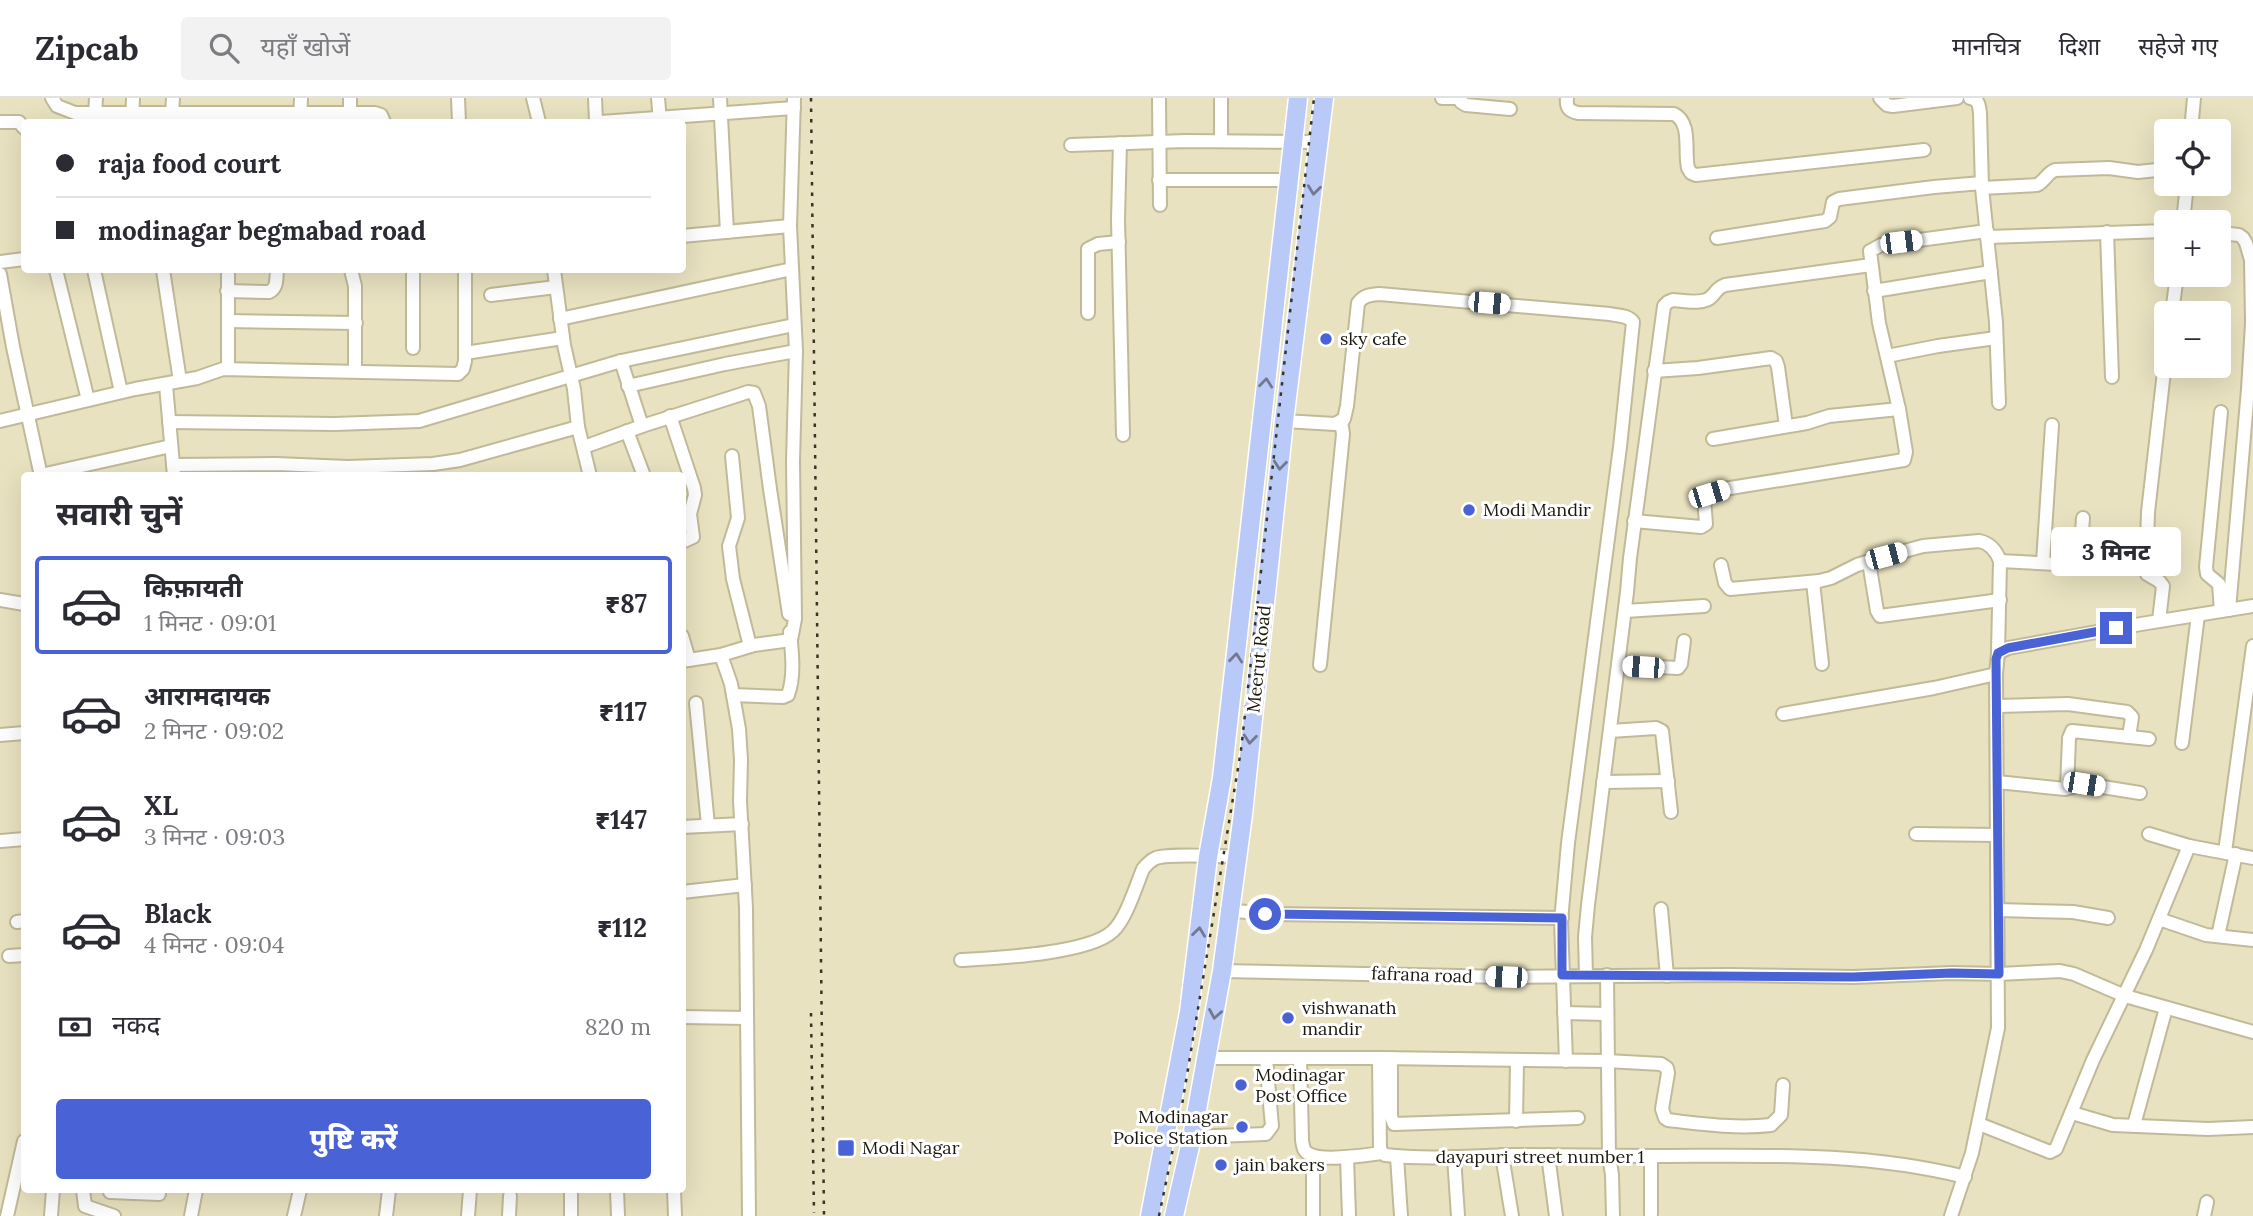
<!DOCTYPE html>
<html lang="hi">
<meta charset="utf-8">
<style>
body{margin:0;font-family:Lora,"Noto Sans Devanagari",serif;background:#f2f2f3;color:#2b2b33;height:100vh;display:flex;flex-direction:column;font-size:26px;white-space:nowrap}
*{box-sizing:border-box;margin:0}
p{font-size:23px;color:#7c7c81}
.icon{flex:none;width:38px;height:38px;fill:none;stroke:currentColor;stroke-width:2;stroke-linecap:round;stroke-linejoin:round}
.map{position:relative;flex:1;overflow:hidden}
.sheet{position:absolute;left:21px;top:374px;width:665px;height:721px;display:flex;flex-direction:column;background:#fff;border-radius:7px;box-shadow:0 7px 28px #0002}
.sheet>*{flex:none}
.hud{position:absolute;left:21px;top:21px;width:665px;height:154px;border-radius:7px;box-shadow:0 7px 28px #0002;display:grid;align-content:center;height:154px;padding:0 35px;background:#fff}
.fabs{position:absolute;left:2154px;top:21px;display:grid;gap:14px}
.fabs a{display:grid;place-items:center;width:77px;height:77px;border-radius:7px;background:#fff;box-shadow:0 7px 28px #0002;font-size:35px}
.end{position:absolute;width:32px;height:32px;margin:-16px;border:9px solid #4963d7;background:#fff;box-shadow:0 0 0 4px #fff}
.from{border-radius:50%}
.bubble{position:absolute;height:49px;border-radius:7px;background:#fff;box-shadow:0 7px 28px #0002;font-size:23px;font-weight:800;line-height:49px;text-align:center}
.car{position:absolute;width:21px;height:42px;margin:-21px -10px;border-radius:9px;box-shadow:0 0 5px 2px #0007;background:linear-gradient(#fff 24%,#345 0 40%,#fff 0 76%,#345 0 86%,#fff 0)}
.hud b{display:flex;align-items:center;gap:24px;height:66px;font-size:26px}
.hud b+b{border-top:2px solid #e1e1e2}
.hud i{width:18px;height:18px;background:#2b2b33}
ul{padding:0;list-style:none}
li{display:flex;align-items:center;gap:21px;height:98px;margin:0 14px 10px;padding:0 21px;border:4px solid transparent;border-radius:7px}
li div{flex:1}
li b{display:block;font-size:26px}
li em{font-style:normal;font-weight:800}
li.selected{border-color:#4963d7}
li>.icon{width:63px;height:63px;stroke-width:1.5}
h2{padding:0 35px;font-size:32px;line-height:84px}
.pay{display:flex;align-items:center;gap:18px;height:77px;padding:0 35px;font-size:26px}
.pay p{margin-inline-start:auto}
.primary-button{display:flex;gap:14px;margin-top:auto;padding:14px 35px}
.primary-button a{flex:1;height:80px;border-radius:7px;background:#4963d7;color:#fff;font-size:28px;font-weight:800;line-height:80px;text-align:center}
header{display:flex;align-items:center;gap:42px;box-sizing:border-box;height:98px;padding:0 35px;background:#fff;border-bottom:2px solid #e1e1e2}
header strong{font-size:33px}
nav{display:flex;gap:38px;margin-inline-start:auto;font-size:24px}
.search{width:490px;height:63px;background:#f2f2f3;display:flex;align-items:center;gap:18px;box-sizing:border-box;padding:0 24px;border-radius:7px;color:#7c7c81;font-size:26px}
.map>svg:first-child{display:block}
</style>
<header>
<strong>Zipcab</strong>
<div class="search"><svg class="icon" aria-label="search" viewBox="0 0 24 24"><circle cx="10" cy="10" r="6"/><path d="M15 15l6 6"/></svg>यहाँ खोजें</div>
<nav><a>मानचित्र</a><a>दिशा</a><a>सहेजे गए</a></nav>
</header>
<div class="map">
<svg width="2253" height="1118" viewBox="0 0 2253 1118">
<rect width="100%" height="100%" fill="#e8e2c0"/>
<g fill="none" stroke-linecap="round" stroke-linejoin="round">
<defs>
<g id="minor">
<polyline points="52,0 57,8 75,15 375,15 381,17 384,24"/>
<polyline points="350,0 350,24"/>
<polyline points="458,0 459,24"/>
<polyline points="533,0 539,24"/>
<polyline points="595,0 596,24"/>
<polyline points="658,0 660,24"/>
<polyline points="720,0 727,134"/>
<polyline points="1159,0 1160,107"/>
<polyline points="1442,0 1459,0"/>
<polyline points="1459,0 1461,4 1466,7 1510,11"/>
<path d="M1567,0c-1,10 2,13 11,15l96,1c18,9 10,37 14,54l3,5 5,2 228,-25"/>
<polyline points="1880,0 1887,7 1893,8 1957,0"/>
<path d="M1970,0c9,2 9,7 10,15l2,75 14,134 3,81"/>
<polyline points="172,15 173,0"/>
<polyline points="95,16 96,0"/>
<polyline points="0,24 19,24 24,30"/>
<polyline points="132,24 133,0"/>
<polyline points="300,24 301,0"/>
<polyline points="601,24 794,10"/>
<polyline points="2191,33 2194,0"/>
<polyline points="1221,43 1221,0"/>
<polyline points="1120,45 1118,121 1123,337"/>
<polyline points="1071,47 1186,43 1320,44"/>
<polyline points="1159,82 1289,82"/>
<path d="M1982,90l55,-3c8,-4 10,-12 18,-15l54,-2 29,4 28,-3"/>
<polyline points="2183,124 2187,86"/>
<polyline points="2107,134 2112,279"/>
<polyline points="2219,135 2239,137 2243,140 2246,145 2251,162 2252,225 2248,291 2229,512"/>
<polyline points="682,138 790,128"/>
<polyline points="1987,139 2166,133"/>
<polyline points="1717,140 1825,123 1830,119 1833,104 1839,101 1934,89 1982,85"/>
<polyline points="0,164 24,161"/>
<polyline points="56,172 88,302"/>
<polyline points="94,172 121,294"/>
<polyline points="163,172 180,283"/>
<polyline points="228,172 228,271"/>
<polyline points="351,172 355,188 355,273"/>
<polyline points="413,172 413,250"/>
<polyline points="554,172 564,247 574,291 578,329 590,378"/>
<polyline points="0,176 13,249 41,378"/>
<path d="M227,193l42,1c9,-4 7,-14 8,-22"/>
<polyline points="1874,193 1991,174"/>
<polyline points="491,197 556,189"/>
<polyline points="1088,215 1088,151 1098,146 1119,144"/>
<polyline points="2172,215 2177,177"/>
<polyline points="560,221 792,171"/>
<polyline points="228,223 356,225"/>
<polyline points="465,255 563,240"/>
<polyline points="1887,258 1938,248 1996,240"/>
<polyline points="621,263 642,328"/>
<polyline points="1654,273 1698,270 1771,260 1776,263 1778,269 1786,328"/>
<polyline points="166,287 174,378"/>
<polyline points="628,288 725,266 796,253"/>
<polyline points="670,318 694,390 695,397 690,416 693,439 682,444"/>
<polyline points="0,323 135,291 197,280 223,271 458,276 463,271 465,263 465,172"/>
<path d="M1284,323l51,3 9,-5 3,-13 11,-103c6,-8 12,-8 21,-9l231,20c8,2 18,1 23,8l-13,125 -52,396 -7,78 5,140"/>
<polyline points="169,324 335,326 419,323 621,263 794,227"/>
<polyline points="627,333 644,378"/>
<polyline points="1713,341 1807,325 1829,318 1899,311"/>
<polyline points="584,349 642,328 736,298 748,294 754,295 759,308 770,391 789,516"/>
<polyline points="732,358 738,420 729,448 733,481 750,548"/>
<polyline points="173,367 276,366 348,369 433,366 460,362 578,329"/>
<polyline points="41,377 171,348"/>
<polyline points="1634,423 1701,429 1706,426 1704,401 1709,396 1724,391 1904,362 1906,354 1899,311 1879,225 1870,153 1881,147 1987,133"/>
<polyline points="2000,463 2076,467 2080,462 2083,420"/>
<polyline points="1869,464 1877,513 1880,518 2000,502"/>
<polyline points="2043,464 2052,327"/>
<path d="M1721,467l4,18 5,6 89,-8 12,-3 26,-13 29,-9 37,-10 56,-5c11,2 17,9 21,20l-2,92"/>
<polyline points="1813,484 1822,566"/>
<polyline points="0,502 24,506"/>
<polyline points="1625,513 1704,508"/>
<polyline points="2221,513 2219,486 2207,476 2206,469 2221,314"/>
<polyline points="2159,523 2163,488 2159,483 2147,476 2146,472 2148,414 2166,256"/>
<polyline points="682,538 689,562"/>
<polyline points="721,557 754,547 791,542 795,521 793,363 796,253 790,128 794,0"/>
<polyline points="682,563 721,557 731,586 739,631 741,662 740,703 746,810 749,1118"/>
<polyline points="1320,567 1343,336 1341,323"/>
<polyline points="1618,567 1678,570 1681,566 1684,543"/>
<path d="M733,597l50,2 5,-2c7,-19 4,-43 2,-63"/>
<polyline points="696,605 708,727"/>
<polyline points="1998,608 2068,606 2127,614 2132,619 2129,639"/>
<polyline points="1783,616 1934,590 1996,576"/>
<polyline points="1610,633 1656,630 1662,633 1671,714"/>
<polyline points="0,637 24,635"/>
<polyline points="2182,645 2198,517"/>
<polyline points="1603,684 1668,683"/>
<polyline points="1997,684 2065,691 2084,686 2140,695"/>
<polyline points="2067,690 2069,640 2072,633 2149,641"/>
<polyline points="682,729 742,726"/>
<polyline points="1916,736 1997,737"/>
<polyline points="2149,736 2189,748 2253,760"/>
<polyline points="1,743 24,741"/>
<polyline points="2225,754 2253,548"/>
<polyline points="682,794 745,787"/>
<polyline points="1661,811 1667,878"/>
<polyline points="1228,812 1264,816 1562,820"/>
<polyline points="1998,812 2073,814 2108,820"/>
<polyline points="2159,821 2206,837 2253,842"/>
<polyline points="17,824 24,823"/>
<polyline points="2218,838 2236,756"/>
<polyline points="9,858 24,857"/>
<path d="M961,862c35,-2 128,-6 152,-29 13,-12 23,-45 30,-62 4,-5 8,-9 13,-11 15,-5 62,-1 80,-2"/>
<polyline points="1222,873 1506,879 1729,877 1853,879 1952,875 1999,876 2060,873 2074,876 2125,898 2253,934"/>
<polyline points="1607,877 1609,1058 1612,1077 1613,1118"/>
<path d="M1586,878l-1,-39 3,-32 39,-313 3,-34 34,-252 4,-4 5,-2c11,1 32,5 39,-4 5,-5 5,-8 13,-11l146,-20"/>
<polyline points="1564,915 1607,916"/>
<polyline points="682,919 747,920"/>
<path d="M1207,960h172l1,92 5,5c43,5 85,1 128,0 46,0 92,1 139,1 105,0 210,-5 313,21"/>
<path d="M1300,960l2,82c1,6 1,11 7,14 14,8 57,1 73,-1"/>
<path d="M1379,960l228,3 54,3 6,4 1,5 -6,36 3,9 3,2c34,4 69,9 103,5l10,-10 2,-30"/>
<polyline points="1391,960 1391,1019 1394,1026 1578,1020"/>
<polyline points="2072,1015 2113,1027 2208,1031 2253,1029"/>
<polyline points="1516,1023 1517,963"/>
<polyline points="1979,1026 2050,1054 2056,1051 2093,962 2146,852 2189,748"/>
<polyline points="2134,1027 2166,910"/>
<polyline points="1192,1039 1266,1036 1272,1028 1266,961"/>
<polyline points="1502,1057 1512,1118"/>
<polyline points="1548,1057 1556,1118"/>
<polyline points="1651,1058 1651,1116"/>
<polyline points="1397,1059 1401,1118"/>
<polyline points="1454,1059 1458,1118"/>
<polyline points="1347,1060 1349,1118"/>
<polyline points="83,1092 85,1108 114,1118"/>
<polyline points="617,1092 618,1118"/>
<polyline points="674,1092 675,1118"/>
<polyline points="110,1094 159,1096"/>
<polyline points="7,1118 24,1043"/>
<polyline points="51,1118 53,1092"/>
<polyline points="191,1118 196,1092"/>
<polyline points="294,1118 300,1092"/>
<polyline points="386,1118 389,1092"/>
<polyline points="468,1118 470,1092"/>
<polyline points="509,1118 510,1098"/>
<polyline points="571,1118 571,1092"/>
<polyline points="1313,1118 1313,1058"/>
<polyline points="1951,1118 1972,1055 1998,930 1996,576 1998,555 2008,550 2141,526 2253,508"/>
<polyline points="2204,1118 2207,1104"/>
</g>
<g id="highway">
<polyline points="1150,1118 1189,914 1208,759 1222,680 1298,0"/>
<polyline points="1174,1118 1192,1039 1222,873 1243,716 1284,323 1324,0"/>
</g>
</defs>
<!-- minor casing -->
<use href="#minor" stroke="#c0ba99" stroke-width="16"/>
<!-- highway casing -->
<use href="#highway" stroke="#fff" stroke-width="21"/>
<!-- minor -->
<use href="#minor" stroke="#fff" stroke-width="12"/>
<!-- highway -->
<use href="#highway" stroke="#b9c9f8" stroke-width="18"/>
<!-- rail -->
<g stroke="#373425" stroke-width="2.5" stroke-dasharray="3.5 7" stroke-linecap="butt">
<polyline points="811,0 824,1118"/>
<polyline points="811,915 814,1115"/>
<polyline points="1159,1118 1182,1007 1241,652 1314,0"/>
</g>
</g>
<!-- one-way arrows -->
<defs><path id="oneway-chevron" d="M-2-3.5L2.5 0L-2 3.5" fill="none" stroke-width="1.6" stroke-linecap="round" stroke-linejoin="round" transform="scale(1.75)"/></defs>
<g stroke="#72798e">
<use href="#oneway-chevron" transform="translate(1314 92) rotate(97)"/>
<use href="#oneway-chevron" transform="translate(1266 285) rotate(-84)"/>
<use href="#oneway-chevron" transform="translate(1280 367) rotate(96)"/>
<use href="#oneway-chevron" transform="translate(1236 560) rotate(-84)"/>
<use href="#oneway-chevron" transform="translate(1250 641) rotate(96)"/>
<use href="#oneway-chevron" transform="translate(1199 834) rotate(-83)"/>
<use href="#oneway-chevron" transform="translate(1215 916) rotate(100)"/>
</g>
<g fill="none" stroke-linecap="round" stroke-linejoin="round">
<!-- route -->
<polyline stroke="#4963d7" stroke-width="9" points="1265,816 1562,820 1562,877 1853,879 1952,875 1999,876 1996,561 1998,555 2008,550 2116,530"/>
</g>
<!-- markers -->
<g fill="#4963d7" stroke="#fff" stroke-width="2.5">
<circle cx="1326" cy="241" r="7"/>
<circle cx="1469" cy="412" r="7"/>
<circle cx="1288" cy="920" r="7"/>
<circle cx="1241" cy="987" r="7"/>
<circle cx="1242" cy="1029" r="7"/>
<rect x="837" y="1041" width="18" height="18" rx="3.5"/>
<circle cx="1221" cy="1067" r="7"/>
</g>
<g text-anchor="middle" stroke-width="6" stroke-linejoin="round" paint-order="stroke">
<!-- poi labels -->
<g font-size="18" fill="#1b180c" stroke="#fff" text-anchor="start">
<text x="1340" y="247">sky cafe</text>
<text x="1483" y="418">Modi Mandir</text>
<text x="1302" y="916">vishwanath<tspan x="1302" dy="21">mandir</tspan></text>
<text x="1255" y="983">Modinagar<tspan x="1255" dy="21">Post Office</tspan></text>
<text x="1228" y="1025" text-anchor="end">Modinagar<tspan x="1228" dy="21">Police Station</tspan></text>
<text x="862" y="1056">Modi Nagar</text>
<text x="1235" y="1073">jain bakers</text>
</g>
<!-- street labels -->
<g font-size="18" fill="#1b180c" stroke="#fff">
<text transform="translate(1259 561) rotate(-84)" y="6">Meerut Road</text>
<text transform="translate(1422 877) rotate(2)" y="6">fafrana road</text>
<text x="1540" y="1065">dayapuri street number 1</text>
</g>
</g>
</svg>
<div class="fabs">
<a><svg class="icon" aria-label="locate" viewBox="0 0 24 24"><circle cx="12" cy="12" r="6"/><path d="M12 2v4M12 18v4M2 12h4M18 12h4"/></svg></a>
<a>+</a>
<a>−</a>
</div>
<i class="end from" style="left:1265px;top:816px"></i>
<i class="end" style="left:2116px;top:530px"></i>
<div class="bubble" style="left:2051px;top:429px;width:130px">3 मिनट</div>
<i class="car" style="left:1901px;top:144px;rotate:83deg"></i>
<i class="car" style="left:1489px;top:205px;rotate:95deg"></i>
<i class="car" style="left:1709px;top:396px;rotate:73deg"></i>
<i class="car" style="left:1886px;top:458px;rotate:75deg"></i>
<i class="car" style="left:1643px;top:569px;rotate:274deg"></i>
<i class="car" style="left:2084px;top:686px;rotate:99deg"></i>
<i class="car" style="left:1506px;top:879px;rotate:272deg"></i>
<div class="hud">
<b><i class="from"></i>raja food court</b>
<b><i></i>modinagar begmabad road</b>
</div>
<section class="sheet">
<h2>सवारी चुनें</h2>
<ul>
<li class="selected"><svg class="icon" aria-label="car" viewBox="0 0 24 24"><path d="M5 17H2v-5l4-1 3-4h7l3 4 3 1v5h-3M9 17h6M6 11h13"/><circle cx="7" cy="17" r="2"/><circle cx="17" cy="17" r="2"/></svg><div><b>किफ़ायती</b><p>1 मिनट · 09:01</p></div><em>₹87</em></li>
<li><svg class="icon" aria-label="car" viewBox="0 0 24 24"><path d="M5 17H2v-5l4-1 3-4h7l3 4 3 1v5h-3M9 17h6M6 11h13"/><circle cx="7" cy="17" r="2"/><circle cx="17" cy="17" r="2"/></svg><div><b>आरामदायक</b><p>2 मिनट · 09:02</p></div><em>₹117</em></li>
<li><svg class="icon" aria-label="car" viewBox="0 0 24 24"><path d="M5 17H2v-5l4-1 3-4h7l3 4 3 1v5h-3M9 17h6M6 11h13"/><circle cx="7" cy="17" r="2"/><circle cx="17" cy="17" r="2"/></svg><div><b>XL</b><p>3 मिनट · 09:03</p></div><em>₹147</em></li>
<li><svg class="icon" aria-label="car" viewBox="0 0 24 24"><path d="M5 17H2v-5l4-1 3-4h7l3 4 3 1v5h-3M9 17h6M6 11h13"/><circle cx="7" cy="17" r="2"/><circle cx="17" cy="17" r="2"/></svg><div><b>Black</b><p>4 मिनट · 09:04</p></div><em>₹112</em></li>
</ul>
<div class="pay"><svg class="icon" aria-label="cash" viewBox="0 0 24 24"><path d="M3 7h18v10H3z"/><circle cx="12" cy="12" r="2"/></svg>नकद<p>820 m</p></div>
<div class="primary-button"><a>पुष्टि करें</a></div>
</section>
</div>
